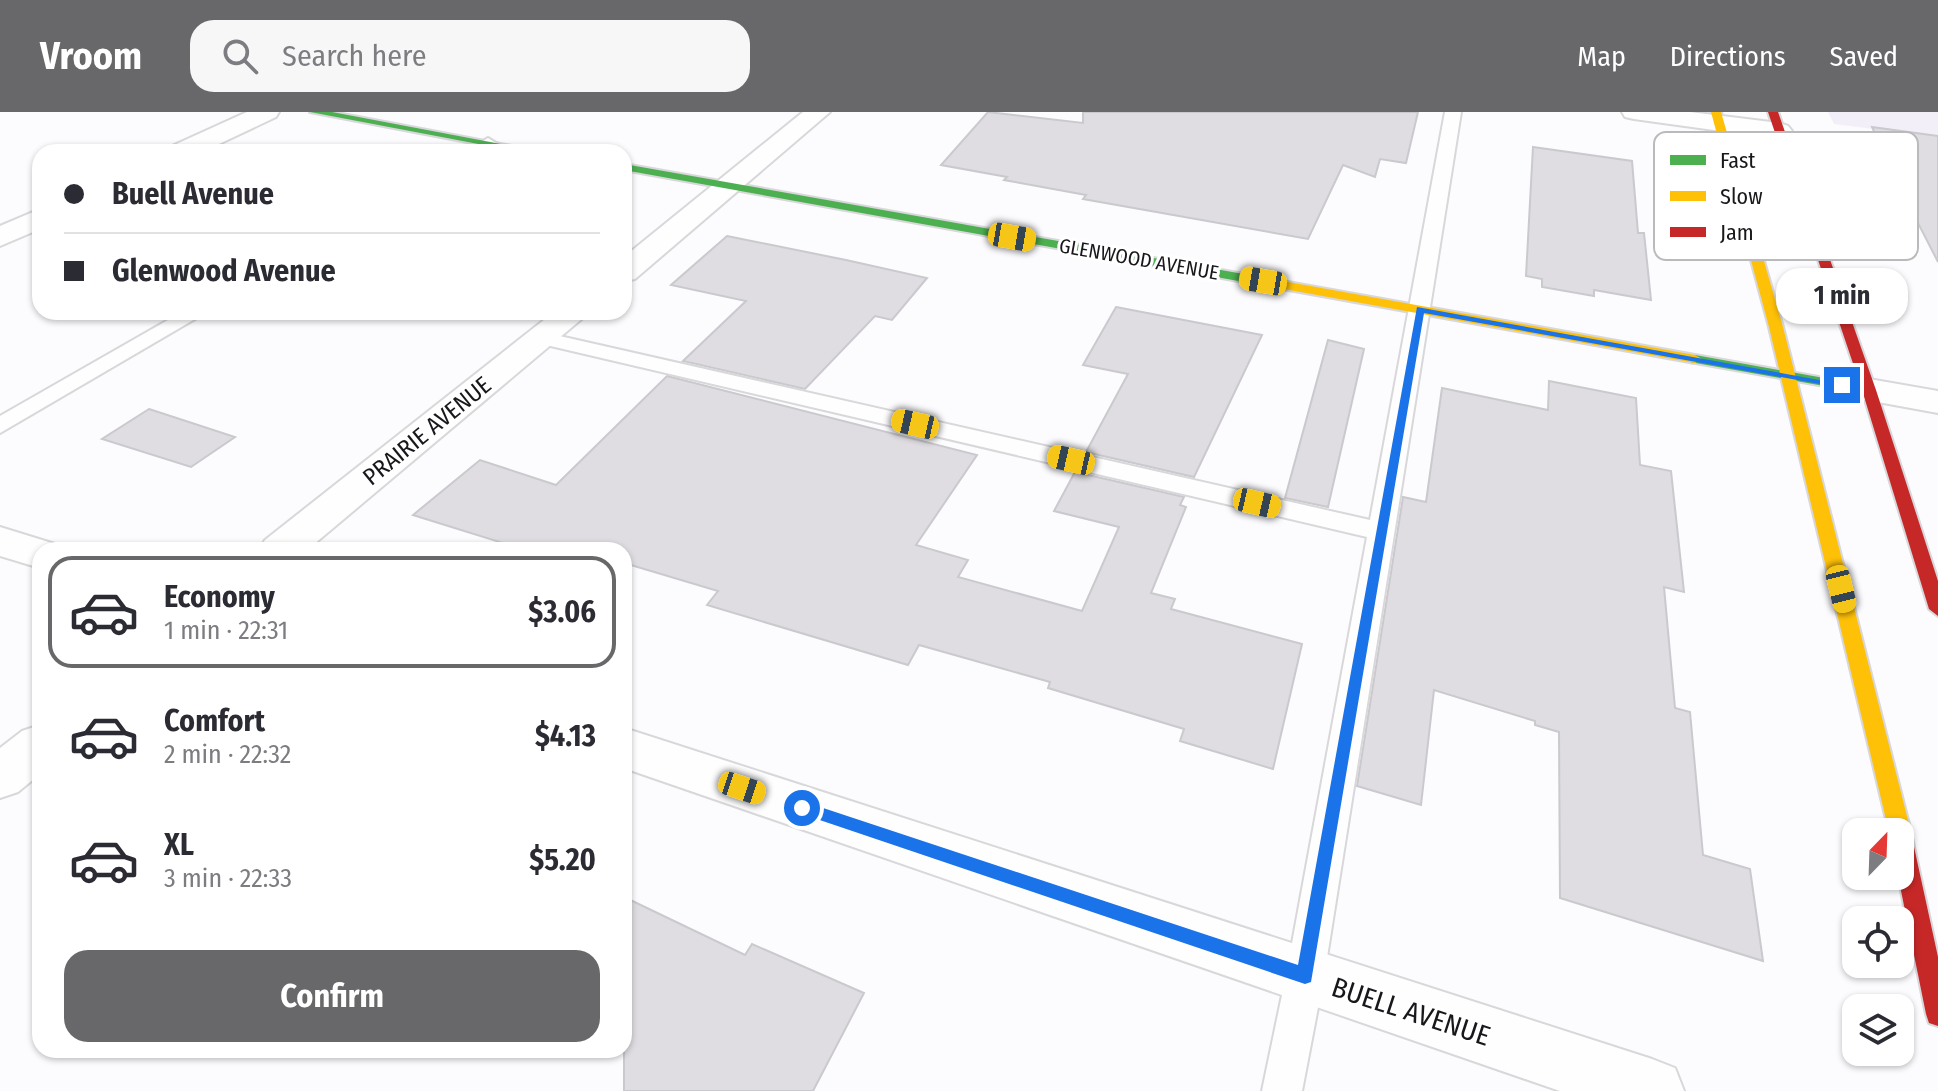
<!DOCTYPE html>
<meta charset="utf-8">
<style>
body{margin:0;font-family:"Fira Sans Condensed",sans-serif;background:#f7f7f7;color:#2b2b33;height:100vh;display:flex;flex-direction:column;font-size:30px;white-space:nowrap}
*{box-sizing:border-box;margin:0}
p{font-size:26px;color:#7c7c81}
.icon{flex:none;width:44px;height:44px;fill:none;stroke:currentColor;stroke-width:2;stroke-linecap:round;stroke-linejoin:round}
.map{position:relative;flex:1;overflow:hidden}
.details{position:absolute;left:32px;top:430px;width:600px;height:516px;display:flex;flex-direction:column;background:#fff;border-radius:24px;box-shadow:0 2px 6px #0004}
.details>*{flex:none}
.hud{position:absolute;left:32px;top:32px;width:600px;height:176px;border-radius:24px;box-shadow:0 2px 6px #0004;display:grid;align-content:center;height:176px;padding:0 32px;background:#fff}
.needle{width:52px;rotate:23deg}
.controls{position:absolute;left:1842px;top:706px;display:grid;gap:16px}
.controls a{display:grid;place-items:center;width:72px;height:72px;border-radius:16px;background:#fff;box-shadow:0 2px 6px #0004;font-size:40px}
.end{position:absolute;width:36px;height:36px;margin:-18px;border:10px solid #1a73e8;background:#fff;box-shadow:0 0 0 4px #fff}
.from{border-radius:50%}
.bubble{position:absolute;height:56px;border-radius:24px;background:#fff;box-shadow:0 2px 6px #0004;font-size:26px;font-weight:700;line-height:56px;text-align:center}
.car{position:absolute;width:24px;height:48px;margin:-24px -12px;border-radius:10px;box-shadow:0 0 6px 2px #0007;background:linear-gradient(#f5c518 24%,#345 0 40%,#f5c518 0 76%,#345 0 86%,#f5c518 0)}
.hud b{display:flex;align-items:center;gap:28px;height:76px;font-size:30px}
.hud b+b{border-top:2px solid #e1e1e2}
.hud i{width:20px;height:20px;background:#2b2b33}
ul{padding:14px 0 0;list-style:none}
li{display:flex;align-items:center;gap:24px;height:112px;margin:0 16px 12px;padding:0 16px;border:4px solid transparent;border-radius:24px}
li div{flex:1}
li b{display:block;font-size:30px}
li em{font-style:normal;font-weight:700}
li.selected{border-color:#68676a}
li>.icon{width:72px;height:72px;stroke-width:1.5}
.button{display:flex;gap:16px;margin-top:auto;padding:16px 32px}
.button a{flex:1;height:92px;border-radius:24px;background:#68676a;color:#fff;font-size:32px;font-weight:700;line-height:92px;text-align:center}
header{display:flex;align-items:center;gap:48px;box-sizing:border-box;height:112px;padding:0 40px;background:#68676a;color:#fff}
header strong{font-size:38px}
nav{display:flex;gap:44px;margin-inline-start:auto;font-size:28px}
.search{width:560px;height:72px;background:#f7f7f7;display:flex;align-items:center;gap:20px;box-sizing:border-box;padding:0 28px;border-radius:24px;color:#7c7c81;font-size:30px}
.map>svg:first-child{display:block}
</style>
<header>
<strong>Vroom</strong>
<div class="search"><svg class="icon" aria-label="search" viewBox="0 0 24 24"><circle cx="10" cy="10" r="6"/><path d="M15 15l6 6"/></svg>Search here</div>
<nav><a>Map</a><a>Directions</a><a>Saved</a></nav>
</header>
<div class="map">
<svg width="1938" height="979" viewBox="0 0 1938 979">
<rect width="100%" height="100%" fill="#fcfbfe"/>
<!-- built -->
<polygon fill="#f3eff9" points="1828,0 1938,0 1938,25 1834,12"/>
<!-- building -->
<g fill="#dfdde1" stroke="#cac9cd" stroke-width="2">
<polygon points="988,0 1083,11 1083,0 1418,0 1406,51 1380,47 1375,65 1343,53 1308,127 1083,87 1086,83 1004,68 1007,65 941,53"/>
<polygon points="1872,15 1938,24 1938,150 1897,70"/>
<polygon points="1533,35 1632,49 1638,121 1644,121 1651,188 1594,178 1594,184 1542,175 1542,167 1526,164"/>
<polygon points="727,124 846,148 927,166 892,208 875,204 805,277 683,249 746,189 671,173"/>
<polygon points="1116,195 1262,223 1194,365 1086,340 1128,262 1083,253"/>
<polygon points="1328,228 1364,237 1328,395 1285,386"/>
<polygon points="667,264 977,343 916,433 968,448 958,465 1082,499 1119,415 1054,399 1075,360 1184,385 1180,393 1186,395 1151,481 1175,487 1171,497 1302,532 1273,657 1180,629 1184,617 1048,576 1050,570 919,533 908,553 707,493 718,479 624,451 624,438 525,438 413,403 480,348 556,373"/>
<polygon points="1549,269 1636,286 1640,353 1671,359 1684,480 1664,475 1675,596 1690,600 1703,743 1750,757 1763,849 1560,786 1559,620 1535,613 1535,609 1434,578 1421,693 1357,674 1403,385 1426,390 1442,276 1548,298"/>
<polygon points="149,297 235,325 191,355 102,327"/>
<polygon points="624,785 745,843 752,832 864,881 813,979 624,979"/>
</g>
<g fill="none" stroke-linecap="round" stroke-linejoin="round">
<defs>
<g id="lane">
<polygon points="1445,0 1461,0 1324,864 1302,979 1262,979 1286,864 1367,425 542,232 531,226 542,220 1370,408"/>
<polygon points="488,26 496,31 485,40 465,40"/>
<polygon points="182,200 207,200 0,321 0,304"/>
</g>
<g id="street">
<polygon points="247,0 279,0 276,5 202,40 168,40 172,34"/>
<polygon points="803,0 830,0 635,167 624,169 624,145"/>
<polygon points="1622,0 1690,0 1779,11 1788,14 1792,19 1788,24 1779,27 1634,7 1625,5"/>
<polygon points="40,97 40,117 0,134 0,114"/>
<polygon points="554,200 590,200 307,438 259,438 265,428"/>
<polygon points="1869,267 1938,279 1938,301 1856,286 1851,278 1856,270"/>
<polygon points="0,415 55,432 59,438 40,438 40,456 0,444"/>
<polygon points="40,613 40,662 18,680 0,686 0,636 22,619"/>
<polygon points="624,616 1652,947 1675,956 1684,979 1560,979 624,656"/>
</g>
<g id="fast">
<polygon points="310,0 332,0 543,40 520,40"/>
<polygon points="624,52 1266,166 1272,170 1266,174 624,58"/>
<polygon points="1695,243 1869,274 1876,278 1869,282 1690,250 1690,244"/>
</g>
<g id="slow">
<polygon points="1711,0 1721,0 1783,215 1911,720 1908,727 1900,729 1900,720 1889,720 1769,215"/>
<polygon points="1266,166 1695,243 1702,247 1695,251 1261,173 1261,167"/>
</g>
<g id="jam">
<polygon points="1768,0 1778,0 1876,278 1938,469 1938,504 1929,497 1862,278"/>
<polygon points="1900,712 1908,714 1911,721 1938,845 1938,914 1929,911 1926,902 1898,764 1900,720 1890,720 1892,714"/>
</g>
</defs>
<!-- lane casing -->
<use href="#lane" stroke="#d8d7da" stroke-width="4"/>
<!-- street casing -->
<use href="#street" stroke="#d8d7da" stroke-width="4"/>
<!-- fast casing -->
<use href="#fast" stroke="#d8d7da" stroke-width="4"/>
<!-- slow casing -->
<use href="#slow" stroke="#d8d7da" stroke-width="4"/>
<!-- jam casing -->
<use href="#jam" stroke="#d8d7da" stroke-width="4"/>
<!-- lane -->
<use href="#lane" fill="#fffeff" fill-rule="evenodd"/>
<!-- street -->
<use href="#street" fill="#fffeff" fill-rule="evenodd"/>
<!-- fast -->
<use href="#fast" fill="#4caf50" fill-rule="evenodd"/>
<!-- slow -->
<use href="#slow" fill="#ffc107" fill-rule="evenodd"/>
<!-- jam -->
<use href="#jam" fill="#c62828" fill-rule="evenodd"/>
</g>
<!-- route -->
<polygon fill="#1a73e8" points="1417,195 1847,273 1842,276 1424,201 1311,870 1305,872 796,700 796,691 802,689 1298,853"/>
<g text-anchor="middle" stroke-width="6" stroke-linejoin="round" paint-order="stroke">
<!-- far-street labels -->
<g font-size="20" fill="#19171b" stroke="#fff">
<text transform="translate(1139 147) rotate(10)" y="7">GLENWOOD AVENUE</text>
</g>
<!-- street labels -->
<g font-size="24" fill="#19171b" stroke="#fff">
<text transform="translate(427 319) rotate(-39)" y="8">PRAIRIE AVENUE</text>
</g>
<!-- near-street labels -->
<g font-size="28" fill="#19171b" stroke="#fff">
<text transform="translate(1411 899) rotate(18)" y="10">BUELL AVENUE</text>
</g>
</g>
<!-- legend -->
<rect x="1654" y="20" width="264" height="128" rx="12" fill="#fff" stroke="#bab9bb" stroke-width="2"/>
<rect x="1670" y="43" width="36" height="10" fill="#4caf50"/>
<rect x="1670" y="79" width="36" height="10" fill="#ffc107"/>
<rect x="1670" y="115" width="36" height="10" fill="#c62828"/>
<g font-size="22" fill="#19171b">
<text x="1720" y="56">Fast</text>
<text x="1720" y="92">Slow</text>
<text x="1720" y="128">Jam</text>
</g>
</svg>
<div class="controls">
<a><svg class="needle" viewBox="-14 -14 28 28"><path d="M0-13l5 13h-10z" fill="#e53935"/><path d="M0 13l5-13h-10z" fill="#7c7c81"/></svg></a>
<a><svg class="icon" aria-label="locate" viewBox="0 0 24 24"><circle cx="12" cy="12" r="6"/><path d="M12 2v4M12 18v4M2 12h4M18 12h4"/></svg></a>
<a><svg class="icon" aria-label="layers" viewBox="0 0 24 24"><path d="M12 4l9 5-9 5-9-5zM3 14l9 5 9-5"/></svg></a>
</div>
<i class="end from" style="left:802px;top:696px"></i>
<i class="end" style="left:1842px;top:273px"></i>
<div class="bubble" style="left:1776px;top:156px;width:132px">1 min</div>
<i class="car" style="left:1012px;top:125px;rotate:100deg"></i>
<i class="car" style="left:1263px;top:169px;rotate:280deg"></i>
<i class="car" style="left:915px;top:312px;rotate:283deg"></i>
<i class="car" style="left:1071px;top:348px;rotate:283deg"></i>
<i class="car" style="left:1257px;top:391px;rotate:103deg"></i>
<i class="car" style="left:1841px;top:477px;rotate:166deg"></i>
<i class="car" style="left:742px;top:676px;rotate:108deg"></i>
<div class="hud">
<b><i class="from"></i>Buell Avenue</b>
<b><i></i>Glenwood Avenue</b>
</div>
<section class="details">
<ul>
<li class="selected"><svg class="icon" aria-label="car" viewBox="0 0 24 24"><path d="M5 17H2v-5l4-1 3-4h7l3 4 3 1v5h-3M9 17h6M6 11h13"/><circle cx="7" cy="17" r="2"/><circle cx="17" cy="17" r="2"/></svg><div><b>Economy</b><p>1 min · 22:31</p></div><em>$3.06</em></li>
<li><svg class="icon" aria-label="car" viewBox="0 0 24 24"><path d="M5 17H2v-5l4-1 3-4h7l3 4 3 1v5h-3M9 17h6M6 11h13"/><circle cx="7" cy="17" r="2"/><circle cx="17" cy="17" r="2"/></svg><div><b>Comfort</b><p>2 min · 22:32</p></div><em>$4.13</em></li>
<li><svg class="icon" aria-label="car" viewBox="0 0 24 24"><path d="M5 17H2v-5l4-1 3-4h7l3 4 3 1v5h-3M9 17h6M6 11h13"/><circle cx="7" cy="17" r="2"/><circle cx="17" cy="17" r="2"/></svg><div><b>XL</b><p>3 min · 22:33</p></div><em>$5.20</em></li>
</ul>
<div class="button"><a>Confirm</a></div>
</section>
</div>
